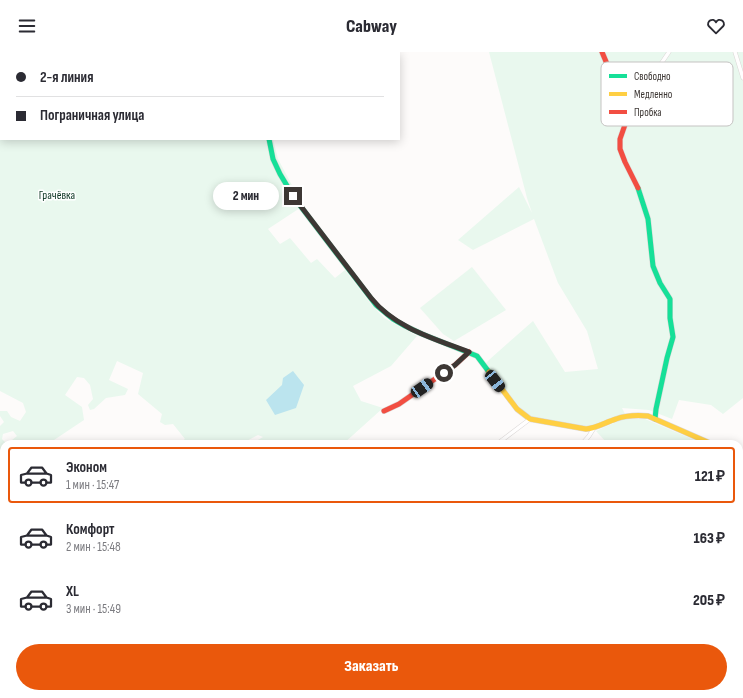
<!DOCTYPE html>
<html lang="ru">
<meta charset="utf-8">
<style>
body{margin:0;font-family:"Sofia Sans Condensed",sans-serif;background:#f2f2f3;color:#2b2b33;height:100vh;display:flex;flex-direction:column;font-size:15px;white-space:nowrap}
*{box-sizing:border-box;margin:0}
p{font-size:13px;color:#7c7c81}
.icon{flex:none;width:22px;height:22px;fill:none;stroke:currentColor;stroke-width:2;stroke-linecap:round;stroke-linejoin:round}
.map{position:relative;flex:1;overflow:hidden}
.side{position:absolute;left:0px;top:388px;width:743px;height:258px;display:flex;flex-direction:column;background:#fff;border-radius:12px 12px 0 0;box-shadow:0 2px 10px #0003}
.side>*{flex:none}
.top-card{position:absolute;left:0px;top:0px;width:400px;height:88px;box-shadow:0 2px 10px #0003;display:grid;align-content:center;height:88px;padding:0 16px;background:#fff}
.end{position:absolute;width:18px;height:18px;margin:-9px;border:5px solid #3d3734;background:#fff;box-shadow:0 0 0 2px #fff}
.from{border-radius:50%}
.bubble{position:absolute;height:28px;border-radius:14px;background:#fff;box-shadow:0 2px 10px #0003;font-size:13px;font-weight:800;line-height:28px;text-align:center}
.car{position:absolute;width:12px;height:24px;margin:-12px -6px;border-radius:5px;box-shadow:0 0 3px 1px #0007;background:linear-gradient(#222 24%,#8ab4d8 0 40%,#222 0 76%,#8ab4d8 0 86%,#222 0)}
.top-card b{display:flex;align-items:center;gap:14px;height:38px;font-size:15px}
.top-card b+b{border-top:1px solid #e1e1e2}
.top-card i{width:10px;height:10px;background:#2b2b33}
ul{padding:7px 0 0;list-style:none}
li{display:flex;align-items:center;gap:12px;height:56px;margin:0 8px 6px;padding:0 8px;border:2px solid transparent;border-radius:4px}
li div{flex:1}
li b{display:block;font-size:15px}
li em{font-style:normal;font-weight:800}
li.active{border-color:#ea580c}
li>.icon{width:36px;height:36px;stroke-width:1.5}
.primary-button{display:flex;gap:8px;margin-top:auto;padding:8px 16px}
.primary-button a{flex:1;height:46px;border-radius:24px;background:#ea580c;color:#fff;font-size:16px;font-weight:800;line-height:46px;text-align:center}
header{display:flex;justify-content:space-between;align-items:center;height:52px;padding:0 16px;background:#fff;font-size:18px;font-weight:800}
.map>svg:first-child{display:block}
</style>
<header><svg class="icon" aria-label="menu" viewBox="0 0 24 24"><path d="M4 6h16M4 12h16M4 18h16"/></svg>Cabway<svg class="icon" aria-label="heart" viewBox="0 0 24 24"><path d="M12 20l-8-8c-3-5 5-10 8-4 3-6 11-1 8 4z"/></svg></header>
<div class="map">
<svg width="743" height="646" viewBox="0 0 743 646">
<rect width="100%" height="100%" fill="#fdfbfa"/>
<!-- green -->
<g fill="#e9f8ee">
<polygon points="0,0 252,0 252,1 1,1 1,87 273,87 278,107 303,154 268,177 280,192 290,186 311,211 317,207 335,226 345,218 370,251 384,266 417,284 391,314 353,334 361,349 383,356 343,392 251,392 263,385 258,383 241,392 178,392 185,387 173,372 165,373 160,370 162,362 138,342 143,321 117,309 109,328 128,337 125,343 106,346 94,357 90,358 88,353 93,347 90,333 84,326 77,325 65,343 82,355 84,368 48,392 7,392 17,384 13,379 3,382 2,387 7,392 4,392 4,411 0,414 0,374 4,370 0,364 0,359 7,359 11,365 20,369 26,360 23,351 0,339"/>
<polygon points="489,0 743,0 743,346 723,362 711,353 679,348 672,367 649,358 622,356 626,364 594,376 530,367 484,313 490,307 533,269 565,320 598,317 587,279 558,231 534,167 473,198 458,188 519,135 532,161 527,146"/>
<polygon points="472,215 506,258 454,289 443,282 420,256"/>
<polygon points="623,367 645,367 704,392 608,392 596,379"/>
<polygon points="0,534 2,534 4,537 4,590 0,593"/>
<polygon points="612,642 720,642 718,646 611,646"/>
</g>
<!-- water -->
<polygon fill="#bbe4ee" points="293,319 304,333 296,356 275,363 266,348 282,333 283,326"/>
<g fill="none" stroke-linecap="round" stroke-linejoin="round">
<defs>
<g id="street">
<polyline points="217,0 217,1"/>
<polyline points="735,0 743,26"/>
<polyline points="102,1 104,0"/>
<polyline points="654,22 669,0"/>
<polyline points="0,74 1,73"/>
<polyline points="497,392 530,367"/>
<polyline points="582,392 589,384 594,376"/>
<polyline points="739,489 743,485"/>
<polyline points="739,535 743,540"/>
<polyline points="233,642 236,646"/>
<polyline points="372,642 374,646"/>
<polyline points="505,642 507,646"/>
<polyline points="9,646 15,642"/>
<polyline points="146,646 152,642"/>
<polyline points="287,646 294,642"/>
<polyline points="466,646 470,642"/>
</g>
<g id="fast">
<polyline points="269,87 273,107 280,122 295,147 376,253 393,267 405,274 422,282 477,304 489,320"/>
<polyline points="638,136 648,167 653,214 660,231 670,247 670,266 673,285 667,306 656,357 655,367"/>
</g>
<g id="slow">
<path d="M489,320l28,37 13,10 56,10c11,-1 20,-7 30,-10 11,-4 21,-4 32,-3l64,28"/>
<polyline points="739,405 743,406"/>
</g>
<g id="jam">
<polyline points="602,0 607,12 632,46 629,54 627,67 620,87 620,97 625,110 638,136"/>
<polyline points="384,359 399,352 455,313 469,300"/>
</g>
</defs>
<!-- street casing -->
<use href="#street" stroke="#dbd7d6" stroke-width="4.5"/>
<!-- fast casing -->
<use href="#fast" stroke="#dbd7d6" stroke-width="6"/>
<!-- slow casing -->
<use href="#slow" stroke="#dbd7d6" stroke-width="6"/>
<!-- jam casing -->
<use href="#jam" stroke="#dbd7d6" stroke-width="6"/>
<!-- street -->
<use href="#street" stroke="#fffefe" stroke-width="3.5"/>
<!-- fast -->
<use href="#fast" stroke="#16e098" stroke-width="5"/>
<!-- slow -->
<use href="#slow" stroke="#ffcf43" stroke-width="5"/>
<!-- jam -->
<use href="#jam" stroke="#f24e42" stroke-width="5"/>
</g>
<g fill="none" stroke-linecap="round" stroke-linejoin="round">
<!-- route -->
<path stroke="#3d3734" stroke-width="5" d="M293,144l78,102c24,30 64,41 98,54l-14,13 -11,8"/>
</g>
<g text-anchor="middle" stroke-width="3" stroke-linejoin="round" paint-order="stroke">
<!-- park labels -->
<g font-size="12" fill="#0d3624" stroke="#fff">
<text x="57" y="147">Грачёвка</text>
</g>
</g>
<!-- legend -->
<rect x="601" y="10" width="132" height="64" rx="6" fill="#fff" stroke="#c5c3c2" stroke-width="1"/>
<rect x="609" y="22" width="18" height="4" fill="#16e098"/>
<rect x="609" y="40" width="18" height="4" fill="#ffcf43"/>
<rect x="609" y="58" width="18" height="4" fill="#f24e42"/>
<g font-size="11" fill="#3d3734">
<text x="634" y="28">Свободно</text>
<text x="634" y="46">Медленно</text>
<text x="634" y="64">Пробка</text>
</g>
</svg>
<i class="end from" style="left:444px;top:321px"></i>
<i class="end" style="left:293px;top:144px"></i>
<div class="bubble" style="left:213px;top:130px;width:66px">2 мин</div>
<i class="car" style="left:495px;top:329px;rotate:142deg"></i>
<i class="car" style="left:422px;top:336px;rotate:55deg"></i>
<div class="top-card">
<b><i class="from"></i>2-я линия</b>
<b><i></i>Пограничная улица</b>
</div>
<section class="side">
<ul>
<li class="active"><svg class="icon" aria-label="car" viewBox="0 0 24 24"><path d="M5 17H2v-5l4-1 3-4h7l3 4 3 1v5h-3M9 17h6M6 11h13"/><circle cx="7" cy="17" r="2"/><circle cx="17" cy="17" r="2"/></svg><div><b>Эконом</b><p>1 мин · 15:47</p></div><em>121 ₽</em></li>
<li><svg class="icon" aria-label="car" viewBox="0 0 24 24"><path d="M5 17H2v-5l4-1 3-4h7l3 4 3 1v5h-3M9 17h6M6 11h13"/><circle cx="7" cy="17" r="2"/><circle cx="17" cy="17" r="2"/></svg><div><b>Комфорт</b><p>2 мин · 15:48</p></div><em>163 ₽</em></li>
<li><svg class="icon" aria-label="car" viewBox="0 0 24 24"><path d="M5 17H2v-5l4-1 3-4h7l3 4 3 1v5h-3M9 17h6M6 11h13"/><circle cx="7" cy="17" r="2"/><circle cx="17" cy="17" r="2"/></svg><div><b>XL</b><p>3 мин · 15:49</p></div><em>205 ₽</em></li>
</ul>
<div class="primary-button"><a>Заказать</a></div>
</section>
</div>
